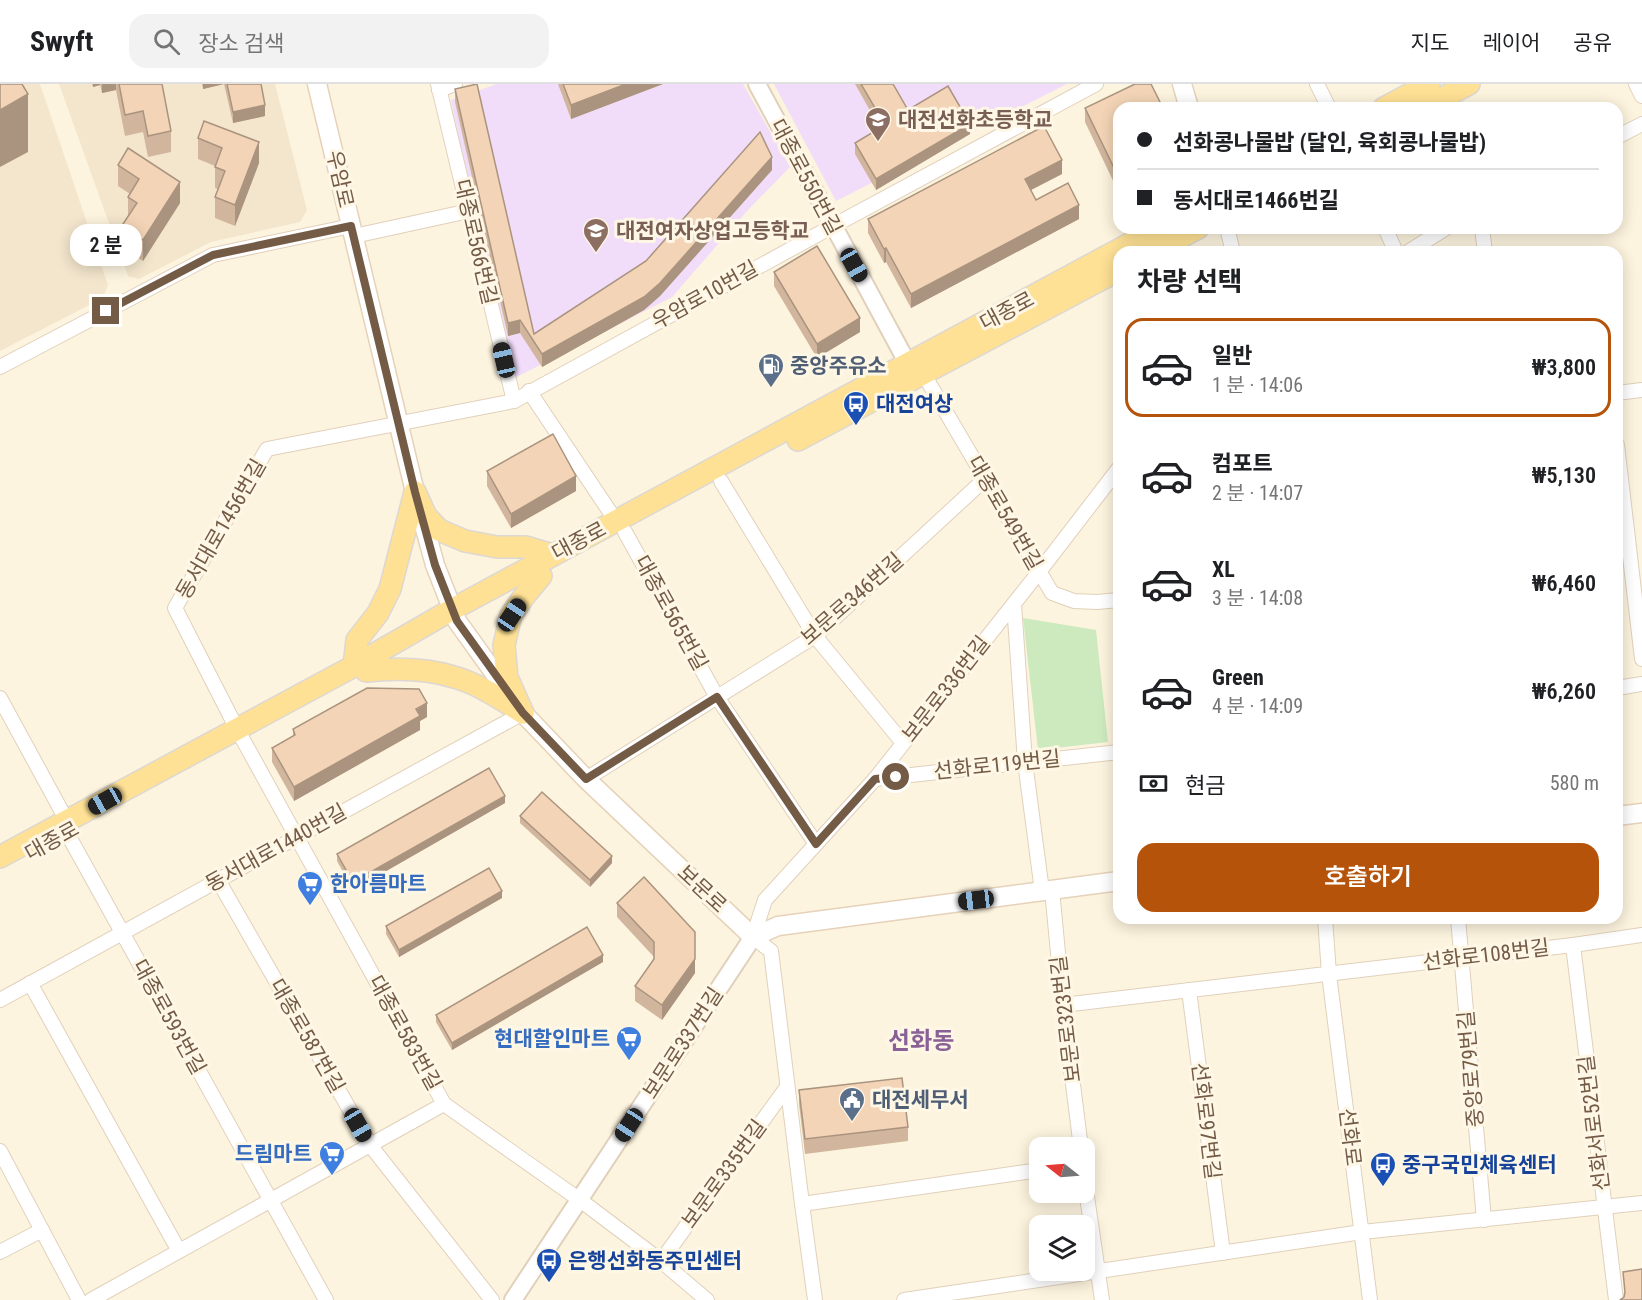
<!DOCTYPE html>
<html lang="ko">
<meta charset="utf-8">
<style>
body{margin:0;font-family:"Roboto Condensed","Noto Sans KR",sans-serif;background:#f2f2f2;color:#202124;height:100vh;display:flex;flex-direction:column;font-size:22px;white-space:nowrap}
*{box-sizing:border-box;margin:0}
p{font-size:20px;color:#757577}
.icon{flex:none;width:33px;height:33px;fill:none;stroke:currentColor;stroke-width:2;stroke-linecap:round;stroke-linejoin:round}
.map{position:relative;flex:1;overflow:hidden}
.sheet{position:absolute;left:1113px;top:162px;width:510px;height:678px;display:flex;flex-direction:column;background:#fff;border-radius:18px;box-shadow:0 3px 15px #0003}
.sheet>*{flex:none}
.top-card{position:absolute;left:1113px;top:18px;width:510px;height:132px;border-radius:18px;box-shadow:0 3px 15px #0003;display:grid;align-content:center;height:132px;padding:0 24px;background:#fff}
.needle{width:39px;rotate:287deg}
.tools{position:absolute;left:1029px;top:1053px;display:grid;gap:12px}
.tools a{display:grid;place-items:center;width:66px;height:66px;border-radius:12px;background:#fff;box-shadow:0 3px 15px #0003;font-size:30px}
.end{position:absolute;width:27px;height:27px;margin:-14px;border:8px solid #735b46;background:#fff;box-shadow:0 0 0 3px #fff}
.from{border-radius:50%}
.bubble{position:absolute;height:42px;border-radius:18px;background:#fff;box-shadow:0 3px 15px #0003;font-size:20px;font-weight:600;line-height:42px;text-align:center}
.car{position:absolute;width:18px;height:36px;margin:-18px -9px;border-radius:8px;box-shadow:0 0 4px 2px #0007;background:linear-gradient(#222 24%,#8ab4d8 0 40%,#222 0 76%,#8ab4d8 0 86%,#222 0)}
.top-card b{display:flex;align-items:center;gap:21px;height:57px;font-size:22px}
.top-card b+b{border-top:2px solid #e0e0e0}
.top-card i{width:15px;height:15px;background:#202124}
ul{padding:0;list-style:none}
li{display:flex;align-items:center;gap:18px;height:99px;margin:0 12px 9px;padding:0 12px;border:3px solid transparent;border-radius:18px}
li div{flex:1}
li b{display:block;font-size:22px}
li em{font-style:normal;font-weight:600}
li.on{border-color:#b45309}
li>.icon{width:54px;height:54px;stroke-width:1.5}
h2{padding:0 24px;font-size:27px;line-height:72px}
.pay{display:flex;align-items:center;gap:15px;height:66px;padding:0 24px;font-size:22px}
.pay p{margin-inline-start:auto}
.button{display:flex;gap:12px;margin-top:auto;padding:12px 24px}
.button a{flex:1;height:69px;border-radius:18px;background:#b45309;color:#fff;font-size:24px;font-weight:600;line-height:69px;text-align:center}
header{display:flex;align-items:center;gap:36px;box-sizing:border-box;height:84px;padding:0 30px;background:#fff;border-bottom:2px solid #e0e0e0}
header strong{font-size:28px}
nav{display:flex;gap:33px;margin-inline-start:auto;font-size:21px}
.search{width:420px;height:54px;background:#f2f2f2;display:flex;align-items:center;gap:15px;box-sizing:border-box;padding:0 21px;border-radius:18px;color:#757577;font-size:22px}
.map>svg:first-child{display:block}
</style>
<header>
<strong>Swyft</strong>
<div class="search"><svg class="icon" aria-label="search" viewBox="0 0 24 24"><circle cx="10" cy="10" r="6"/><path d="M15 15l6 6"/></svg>장소 검색</div>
<nav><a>지도</a><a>레이어</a><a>공유</a></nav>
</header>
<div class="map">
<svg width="1642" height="1216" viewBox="0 0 1642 1216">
<rect width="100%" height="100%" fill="#fdf4df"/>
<!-- residential -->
<g fill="#f4e6cd">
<polygon points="0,0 40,0 108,201 103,214 0,267"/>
<polygon points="59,0 275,0 307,126 300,138 211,158 139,195 128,192"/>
</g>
<!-- education -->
<g fill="#f1dcf9">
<polygon points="497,0 743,0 790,83 747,127 672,213 509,297 451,16"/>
<polygon points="774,0 1067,0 836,117"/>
</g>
<!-- green -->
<polygon fill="#cceabe" points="1023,534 1096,546 1108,658 1038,666"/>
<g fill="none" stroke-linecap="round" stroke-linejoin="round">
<defs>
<g id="minor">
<polyline points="438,0 514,317"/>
<polyline points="1317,0 1329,24"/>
<polyline points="1636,0 1642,12"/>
<polyline points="439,6 455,0"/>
<polyline points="1617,53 1642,40"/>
<polyline points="1227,144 1233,168"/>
<polyline points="1385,144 1396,168"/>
<polyline points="1482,144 1485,168"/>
<polyline points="354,152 469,127"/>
<polyline points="1408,168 1446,144"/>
<polyline points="0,283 213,171 351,142"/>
<polyline points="923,289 1052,509 1074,517 1097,518 1119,516"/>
<polyline points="529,307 616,437"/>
<polyline points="1617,309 1642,306"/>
<polyline points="1617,361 1642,575"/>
<polyline points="721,397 815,552 903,659"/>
<polyline points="625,448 717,613 816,760"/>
<polyline points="1014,520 1025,678 1042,807"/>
<polyline points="1617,604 1642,600"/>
<polyline points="0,614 67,737 67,749 326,1216"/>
<polyline points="237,645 175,524 267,365 514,317 833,142 1096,0"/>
<polyline points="242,654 444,1020 580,1116 661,1177 707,1216"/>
<polyline points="586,695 815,552 985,395"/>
<polyline points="875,695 1119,668"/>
<polyline points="218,796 370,1061 492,1216"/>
<polyline points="1052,806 1063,921 1081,1064"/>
<polyline points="1325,834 1329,890 1370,1216"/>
<polyline points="1458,834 1484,1136"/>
<polyline points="1573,861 1616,1216"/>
<polyline points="30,899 179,1167"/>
<polyline points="1189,906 1223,1169"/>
<polyline points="0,916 523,629"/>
<polyline points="1063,921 1573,861 1642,851"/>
<polyline points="0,1067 79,1216"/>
<polyline points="1084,1092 1102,1216"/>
<polyline points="802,1120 1040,1086"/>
<polyline points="0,1168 42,1146"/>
<polyline points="661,1177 787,1003"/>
<polyline points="91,1216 444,1020"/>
<polyline points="815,1216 802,1120 771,867 753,853 765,816 875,695 1039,488 1119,384"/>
<polyline points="904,1216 1362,1148 1642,1119"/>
</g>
<g id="tertiary">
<polyline points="757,0 908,280"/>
<polyline points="513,1216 753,853"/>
</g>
<g id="secondary">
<polyline points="317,0 415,408 435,481 457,537 523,629 586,695 753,853 778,842 1119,797"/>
<polyline points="1182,0 1189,24"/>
<polyline points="1617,732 1642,729"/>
</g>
<g id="primary">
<polyline points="1384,24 1429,0"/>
<polyline points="1424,24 1469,0"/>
<polyline points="1152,168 1198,144"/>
<polyline points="798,356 1119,186"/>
<polyline points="415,408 426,432 439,446 465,457 497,463 526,463 553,471"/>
<polyline points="354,582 357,556 378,529 390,505 415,408"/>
<path d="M366,587c29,-3 59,-3 88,6 25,7 47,22 69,36"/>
<polyline points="523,629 507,593 504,561 511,531 525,511 541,492"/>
<polyline points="0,773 354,582 453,525 1159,144"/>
</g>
</defs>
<!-- minor casing -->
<use href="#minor" stroke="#e1d0bb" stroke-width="16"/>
<!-- tertiary casing -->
<use href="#tertiary" stroke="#e1d0bb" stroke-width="20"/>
<!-- secondary casing -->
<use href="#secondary" stroke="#e6d2b9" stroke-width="21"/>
<!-- primary casing -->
<use href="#primary" stroke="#ddd8d3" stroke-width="24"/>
<!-- minor -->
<use href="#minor" stroke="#fff" stroke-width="14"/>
<!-- tertiary -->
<use href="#tertiary" stroke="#fff" stroke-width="16"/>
<!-- secondary -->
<use href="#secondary" stroke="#fff" stroke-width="18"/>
<!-- primary -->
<use href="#primary" stroke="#fee195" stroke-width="21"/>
</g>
<!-- wall -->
<g fill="#d1b69d">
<polygon points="92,0 162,0 171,47 171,68 148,73 143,48 125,52 116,6 102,9 100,1 93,3"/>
<polygon points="202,0 261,0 265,32 233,39 224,0 203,5"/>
<polygon points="558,0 663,0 571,35"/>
<polygon points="855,0 893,0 908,26 970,50 876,106 855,70 855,59 880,44"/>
<polygon points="455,5 534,250 646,177 772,86 660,212 644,226 542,283 520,249 508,252 455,18"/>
<polygon points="1085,24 1119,24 1119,103 1117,105 1085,38"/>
<polygon points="198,54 259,79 235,142 215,134 215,113 218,105 215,104 215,82 198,75"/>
<polygon points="118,81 180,119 143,177 121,164 121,143 128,132 128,113 130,110 118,102"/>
<polygon points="1062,90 1031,106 1036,116 1079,135 911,224 886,178 884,179 868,149 868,135"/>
<polygon points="774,188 860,248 817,274 774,202"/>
<polygon points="487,387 576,407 511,444 487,402"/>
<polygon points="427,633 420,637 420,646 294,717 272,678 272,664 293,652 293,645"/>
<polygon points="505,719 353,806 337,777 337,770"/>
<polygon points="520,732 612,779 590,803 520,739"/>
<polygon points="502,814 399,873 386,850 386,842"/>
<polygon points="617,819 695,889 662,936 635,917 635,902 654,875 654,873 617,833"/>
<polygon points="603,878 452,966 436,938 436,931"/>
<polygon points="799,1006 908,1043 908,1057 805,1070 799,1020"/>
</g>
<!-- shaded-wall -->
<g fill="#aa947f">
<polygon points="93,0 100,0 100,1 93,3"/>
<polygon points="102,0 116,0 116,6 102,9"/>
<polygon points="203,0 224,0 203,5"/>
<polygon points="626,0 663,0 571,35 571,21"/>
<polygon points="28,10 28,68 0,83 0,26"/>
<polygon points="265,21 265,32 233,39 233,28"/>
<polygon points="970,40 970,50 876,106 876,95"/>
<polygon points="259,58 259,79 235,142 235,121"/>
<polygon points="772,73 772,86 660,212 644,226 542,283 542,270"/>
<polygon points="1062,76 1062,90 1025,109 1025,95"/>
<polygon points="1119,89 1119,103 1117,105 1117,90"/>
<polygon points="180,98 180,119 143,177 143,156"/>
<polygon points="1079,121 1079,135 911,224 911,210"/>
<polygon points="886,164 886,178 884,179 884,165"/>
<polygon points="860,234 860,248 817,274 817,260"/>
<polygon points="520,236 520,249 508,252 508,239"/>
<polygon points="576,392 576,407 511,444 511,430"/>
<polygon points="427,619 427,633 420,637 420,646 294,717 294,703"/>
<polygon points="505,712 505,719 353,806 353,798"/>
<polygon points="612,772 612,779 590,803 590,796"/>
<polygon points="502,807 502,814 399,873 399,866"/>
<polygon points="695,848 695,889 662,936 662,921"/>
<polygon points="603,871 603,878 452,966 452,959"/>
</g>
<!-- building -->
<g fill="#f3d4b6" stroke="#aa947f" stroke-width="1.5">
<polygon points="0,0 22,0 28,10 0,26"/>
<polygon points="119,0 162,0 171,47 148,52 143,27 125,31"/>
<polygon points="227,0 261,0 265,21 233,28"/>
<polygon points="477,0 534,250 646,177 760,48 772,73 660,199 644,213 542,270 520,236 508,239 455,5"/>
<polygon points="563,0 626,0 571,21"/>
<polygon points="861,0 893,0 908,26 948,2 970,40 876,95 855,59 885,41"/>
<polygon points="1135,0 1151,0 1163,24 1119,24 1119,89 1117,90 1085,24"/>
<polygon points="204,37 259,58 235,121 215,113 225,87 215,83 222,64 198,54"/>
<polygon points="1044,42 1062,76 1025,95 1036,116 1068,99 1079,121 911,210 886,164 884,165 868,135"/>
<polygon points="128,64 180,98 143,156 121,143 137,119 128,113 139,95 118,81"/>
<polygon points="817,162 860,234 817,260 774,188"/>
<polygon points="553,350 576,392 511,430 487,387"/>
<polygon points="367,604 419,605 427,619 416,625 420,632 294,703 272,664 295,651 293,645"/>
<polygon points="489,684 505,712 353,798 337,770"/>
<polygon points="542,708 612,772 590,796 520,732"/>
<polygon points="489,784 502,807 399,866 386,842"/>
<polygon points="644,793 695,848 695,875 662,921 635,902 654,875 654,858 617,819"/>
<polygon points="587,843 603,871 452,959 436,931"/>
<polygon points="902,994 908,1043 805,1055 799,1006"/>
<polygon points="1642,1185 1642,1216 1620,1216 1624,1213 1625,1208 1623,1188"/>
</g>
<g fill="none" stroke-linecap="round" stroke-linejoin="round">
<!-- route -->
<polyline stroke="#735b46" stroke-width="8" points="106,227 213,171 351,142 415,408 435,481 457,537 523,629 586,695 717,613 816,760 875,695 896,693"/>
</g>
<!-- icons -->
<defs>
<symbol id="school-pin" viewBox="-11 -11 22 30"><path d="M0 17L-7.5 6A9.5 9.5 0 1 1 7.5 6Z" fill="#8d6e63" stroke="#fff7e6"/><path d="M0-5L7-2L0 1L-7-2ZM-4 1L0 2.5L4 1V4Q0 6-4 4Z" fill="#fff"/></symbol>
<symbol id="fuel-pin" viewBox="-11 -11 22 30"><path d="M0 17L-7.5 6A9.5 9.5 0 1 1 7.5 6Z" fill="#5c6f8a" stroke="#fff7e6"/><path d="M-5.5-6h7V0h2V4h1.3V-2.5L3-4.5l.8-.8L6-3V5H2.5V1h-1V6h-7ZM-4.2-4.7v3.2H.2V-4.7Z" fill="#fff"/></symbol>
<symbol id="bus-pin" viewBox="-11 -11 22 30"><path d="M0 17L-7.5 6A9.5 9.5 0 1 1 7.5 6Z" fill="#1a4fb4" stroke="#fff7e6"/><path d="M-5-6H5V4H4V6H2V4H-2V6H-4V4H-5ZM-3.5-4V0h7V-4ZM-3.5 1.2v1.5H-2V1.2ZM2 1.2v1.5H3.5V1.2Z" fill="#fff"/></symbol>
<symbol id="supermarket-pin" viewBox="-11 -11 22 30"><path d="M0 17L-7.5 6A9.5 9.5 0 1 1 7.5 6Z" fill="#3f7fe0" stroke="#fff7e6"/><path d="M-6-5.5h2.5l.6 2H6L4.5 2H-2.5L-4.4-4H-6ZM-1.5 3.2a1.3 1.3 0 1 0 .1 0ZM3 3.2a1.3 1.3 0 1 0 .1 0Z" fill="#fff"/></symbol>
<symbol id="civic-pin" viewBox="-11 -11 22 30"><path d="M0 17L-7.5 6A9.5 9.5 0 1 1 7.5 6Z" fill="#5c6f8a" stroke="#fff7e6"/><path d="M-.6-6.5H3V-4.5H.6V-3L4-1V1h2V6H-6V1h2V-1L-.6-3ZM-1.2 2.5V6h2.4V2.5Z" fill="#fff"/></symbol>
</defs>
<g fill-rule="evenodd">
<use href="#school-pin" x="863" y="21" width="30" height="40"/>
<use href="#school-pin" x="581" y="132" width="30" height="40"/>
<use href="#fuel-pin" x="756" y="267" width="30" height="40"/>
<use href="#bus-pin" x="841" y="305" width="30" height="40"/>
<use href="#supermarket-pin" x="295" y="785" width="30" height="40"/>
<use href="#supermarket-pin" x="614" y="940" width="30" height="40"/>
<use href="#civic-pin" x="837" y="1001" width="30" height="40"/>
<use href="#supermarket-pin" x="317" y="1055" width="30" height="40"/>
<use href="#bus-pin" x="1368" y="1066" width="30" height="40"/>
<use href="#bus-pin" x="534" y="1162" width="30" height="40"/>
</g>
<g text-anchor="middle" stroke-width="6" stroke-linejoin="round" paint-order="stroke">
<!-- education labels -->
<g font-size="21" font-weight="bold" fill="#785e54" stroke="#fff7e6" text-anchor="start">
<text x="898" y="43">대전선화초등학교</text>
<text x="616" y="154">대전여자상업고등학교</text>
</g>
<!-- street labels -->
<g font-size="21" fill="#735b46" stroke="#fff7e6">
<text transform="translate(806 93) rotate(62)" y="7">대종로550번길</text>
<text transform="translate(340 95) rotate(77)" y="7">우암로</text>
<text transform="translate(476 158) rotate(77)" y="7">대종로566번길</text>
<text transform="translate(705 211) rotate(-29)" y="7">우암로10번길</text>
<text transform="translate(1007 227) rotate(-28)" y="7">대종로</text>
<text transform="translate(1005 429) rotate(60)" y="7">대종로549번길</text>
<text transform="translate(221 445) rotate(-60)" y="7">동서대로1456번길</text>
<text transform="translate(579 457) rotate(-28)" y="7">대종로</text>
<text transform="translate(852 515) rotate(-41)" y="7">보문로346번길</text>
<text transform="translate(671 529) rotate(61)" y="7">대종로565번길</text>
<text transform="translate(946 605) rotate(-52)" y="7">보문로336번길</text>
<text transform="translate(997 681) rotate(-6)" y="7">선화로119번길</text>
<text transform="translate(52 757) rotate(-29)" y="7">대종로</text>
<text transform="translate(276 764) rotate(-29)" y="7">동서대로1440번길</text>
<text transform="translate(702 805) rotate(43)" y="7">보문로</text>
<text transform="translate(1486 871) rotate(-7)" y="7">선화로108번길</text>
<text transform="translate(169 933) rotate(61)" y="7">대종로593번길</text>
<text transform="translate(1066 935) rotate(-97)" y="7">보문로323번길</text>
<text transform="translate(405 949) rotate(61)" y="7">대종로583번길</text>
<text transform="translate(307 952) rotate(60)" y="7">대종로587번길</text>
<text transform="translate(683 959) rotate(-57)" y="7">보문로337번길</text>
<text transform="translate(1471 985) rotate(-95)" y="7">중앙로79번길</text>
<text transform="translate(1206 1037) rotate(83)" y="7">선화로97번길</text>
<text transform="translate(1594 1039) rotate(-97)" y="7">선화서로52번길</text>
<text transform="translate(1350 1053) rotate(83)" y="7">선화로</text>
<text transform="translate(724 1090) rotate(-54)" y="7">보문로335번길</text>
</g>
<!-- service labels -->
<g font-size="21" font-weight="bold" fill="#4e5e75" stroke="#fff7e6" text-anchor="start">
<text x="790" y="289">중앙주유소</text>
<text x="872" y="1023">대전세무서</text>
</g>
<!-- transit labels -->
<g font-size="21" font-weight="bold" fill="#164399" stroke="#fff7e6" text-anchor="start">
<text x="876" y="327">대전여상</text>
<text x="1402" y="1088">중구국민체육센터</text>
<text x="568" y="1184">은행선화동주민센터</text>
</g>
<!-- shop labels -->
<g font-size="21" font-weight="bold" fill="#366cbe" stroke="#fff7e6" text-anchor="end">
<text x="330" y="807" text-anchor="start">한아름마트</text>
<text x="610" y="962">현대할인마트</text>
<text x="312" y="1077">드림마트</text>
</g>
<!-- quarter labels -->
<g font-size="24" font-weight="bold" fill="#8a6197" stroke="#fff7e6">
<text x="921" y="965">선화동</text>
</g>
</g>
</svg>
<div class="tools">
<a><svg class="needle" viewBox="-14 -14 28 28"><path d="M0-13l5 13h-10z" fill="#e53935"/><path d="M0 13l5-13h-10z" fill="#757577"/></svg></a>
<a><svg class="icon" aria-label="layers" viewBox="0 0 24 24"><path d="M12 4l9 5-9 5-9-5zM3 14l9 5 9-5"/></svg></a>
</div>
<i class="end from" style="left:896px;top:693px"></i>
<i class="end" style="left:106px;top:227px"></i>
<div class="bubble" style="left:70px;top:140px;width:72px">2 분</div>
<i class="car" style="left:854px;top:181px;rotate:151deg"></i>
<i class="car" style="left:504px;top:276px;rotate:347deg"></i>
<i class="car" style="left:512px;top:531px;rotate:34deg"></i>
<i class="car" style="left:105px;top:717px;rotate:241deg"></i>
<i class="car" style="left:976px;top:816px;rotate:263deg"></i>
<i class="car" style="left:358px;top:1041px;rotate:150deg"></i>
<i class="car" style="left:629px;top:1041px;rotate:213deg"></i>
<div class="top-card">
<b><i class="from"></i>선화콩나물밥 (달인, 육회콩나물밥)</b>
<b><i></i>동서대로1466번길</b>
</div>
<section class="sheet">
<h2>차량 선택</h2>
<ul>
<li class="on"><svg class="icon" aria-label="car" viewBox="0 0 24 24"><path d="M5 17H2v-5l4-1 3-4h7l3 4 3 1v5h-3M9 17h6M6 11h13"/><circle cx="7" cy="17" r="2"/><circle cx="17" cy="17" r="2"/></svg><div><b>일반</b><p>1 분 · 14:06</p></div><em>₩3,800</em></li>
<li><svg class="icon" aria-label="car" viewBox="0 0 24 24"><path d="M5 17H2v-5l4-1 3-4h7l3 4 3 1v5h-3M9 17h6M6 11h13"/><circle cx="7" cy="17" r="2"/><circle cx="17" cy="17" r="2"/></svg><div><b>컴포트</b><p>2 분 · 14:07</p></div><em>₩5,130</em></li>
<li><svg class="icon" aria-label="car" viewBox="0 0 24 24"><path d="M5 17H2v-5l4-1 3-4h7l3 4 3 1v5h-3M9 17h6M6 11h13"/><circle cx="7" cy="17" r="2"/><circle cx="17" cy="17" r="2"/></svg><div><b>XL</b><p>3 분 · 14:08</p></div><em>₩6,460</em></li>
<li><svg class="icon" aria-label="car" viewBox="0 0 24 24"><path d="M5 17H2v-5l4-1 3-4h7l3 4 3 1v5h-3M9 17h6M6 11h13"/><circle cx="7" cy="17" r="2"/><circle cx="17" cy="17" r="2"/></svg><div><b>Green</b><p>4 분 · 14:09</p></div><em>₩6,260</em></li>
</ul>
<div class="pay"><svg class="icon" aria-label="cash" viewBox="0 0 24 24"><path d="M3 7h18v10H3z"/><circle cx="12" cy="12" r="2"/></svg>현금<p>580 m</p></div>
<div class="button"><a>호출하기</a></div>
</section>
</div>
